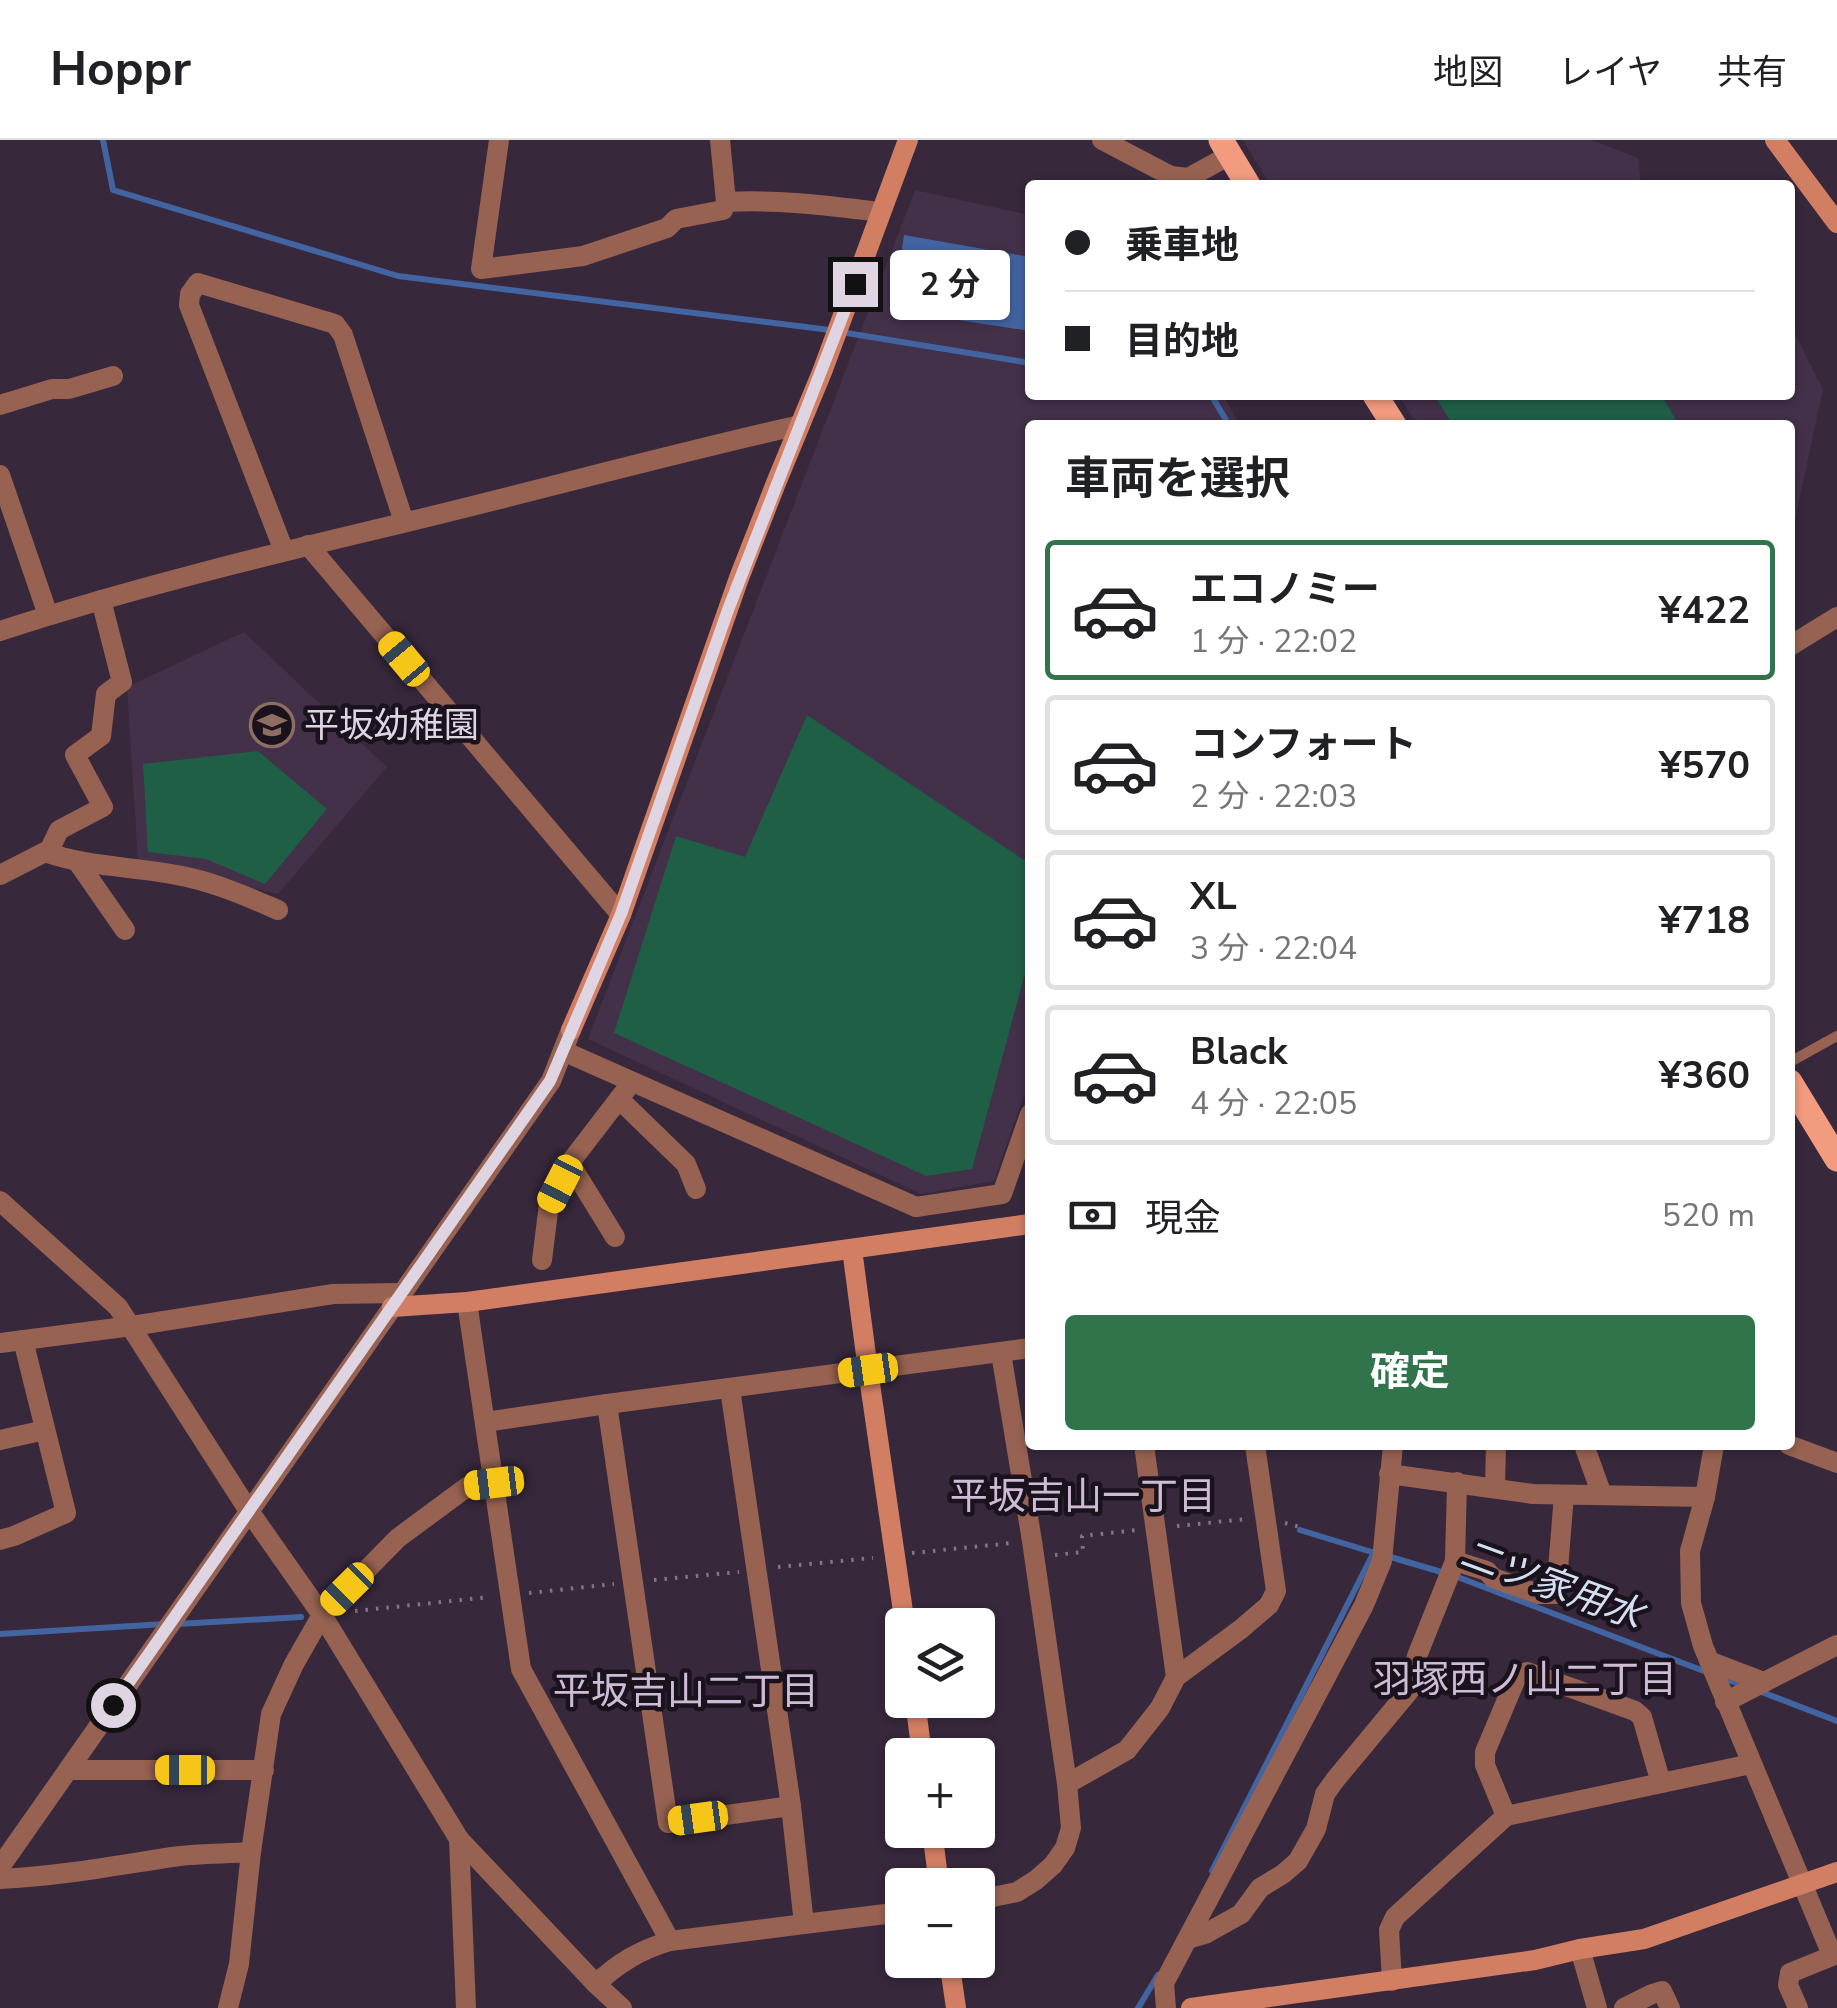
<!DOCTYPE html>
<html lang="ja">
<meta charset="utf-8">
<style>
body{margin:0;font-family:"Nunito Sans","Noto Sans JP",sans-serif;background:#f6f6f6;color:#202124;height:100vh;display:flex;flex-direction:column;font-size:38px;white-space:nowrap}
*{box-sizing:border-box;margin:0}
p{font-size:32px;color:#757577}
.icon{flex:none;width:55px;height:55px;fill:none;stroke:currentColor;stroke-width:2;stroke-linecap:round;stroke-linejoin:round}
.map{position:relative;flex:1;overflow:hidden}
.panel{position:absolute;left:1025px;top:280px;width:770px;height:1030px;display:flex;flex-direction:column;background:#fff;border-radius:10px;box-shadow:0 2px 8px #0004}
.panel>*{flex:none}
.banner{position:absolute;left:1025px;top:40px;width:770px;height:220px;border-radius:10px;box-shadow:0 2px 8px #0004;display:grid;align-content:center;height:220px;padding:0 40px;background:#fff}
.tools{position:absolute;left:885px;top:1468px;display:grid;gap:20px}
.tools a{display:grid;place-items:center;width:110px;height:110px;border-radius:10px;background:#fff;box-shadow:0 2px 8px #0004;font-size:50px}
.end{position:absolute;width:45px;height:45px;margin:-22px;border:12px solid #dfd5e2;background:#111;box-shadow:0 0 0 5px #111}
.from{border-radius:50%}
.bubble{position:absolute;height:70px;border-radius:10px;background:#fff;box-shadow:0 2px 8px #0004;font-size:32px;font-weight:700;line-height:70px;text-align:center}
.car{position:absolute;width:30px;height:60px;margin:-30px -15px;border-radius:12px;box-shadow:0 0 8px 2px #0007;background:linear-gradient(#f5c518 24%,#345 0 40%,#f5c518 0 76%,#345 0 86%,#f5c518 0)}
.banner b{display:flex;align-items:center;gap:35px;height:95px;font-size:38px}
.banner b+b{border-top:2px solid #e0e0e0}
.banner i{width:25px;height:25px;background:#202124}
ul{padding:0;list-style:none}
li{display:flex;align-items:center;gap:30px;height:140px;margin:0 20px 15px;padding:0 20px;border:5px solid #e0e0e0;border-radius:10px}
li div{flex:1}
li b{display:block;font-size:38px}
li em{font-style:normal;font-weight:700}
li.selected{border-color:#31734b}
li>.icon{width:90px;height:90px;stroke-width:1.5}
h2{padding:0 40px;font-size:45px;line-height:120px}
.pay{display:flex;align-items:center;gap:25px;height:110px;padding:0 40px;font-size:38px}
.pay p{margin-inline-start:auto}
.primary-button{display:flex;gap:20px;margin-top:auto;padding:20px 40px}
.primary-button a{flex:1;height:115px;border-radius:10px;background:#31734b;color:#fff;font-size:40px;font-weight:700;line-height:115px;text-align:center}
header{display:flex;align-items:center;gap:60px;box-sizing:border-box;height:140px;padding:0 50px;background:#fff;border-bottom:2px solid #e0e0e0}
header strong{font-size:48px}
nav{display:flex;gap:55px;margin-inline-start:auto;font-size:35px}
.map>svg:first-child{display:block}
</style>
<header>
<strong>Hoppr</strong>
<nav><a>地図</a><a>レイヤ</a><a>共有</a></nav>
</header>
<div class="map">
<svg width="1837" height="1868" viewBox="0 0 1837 1868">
<rect width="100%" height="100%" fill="#37283c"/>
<!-- built -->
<g fill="#433049">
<polygon points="1243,0 1592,0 1638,18 1641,45 1270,45"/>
<polygon points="915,50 1030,75 1030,255 1223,255 1240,285 1030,285 1030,938 994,1041 921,1054 588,899"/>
<polygon points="1790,183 1823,250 1790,402 1790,285 1417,285 1399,255 1790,255"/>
<polygon points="244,492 387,627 278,754 138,722 127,547"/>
</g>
<!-- green -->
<g fill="#1f5f45">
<polygon points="1434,255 1661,255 1679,285 1453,285"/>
<polygon points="807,575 1030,724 1030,815 972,1029 926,1036 614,893 676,696 745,717"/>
<polygon points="258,611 327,669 265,744 206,719 148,712 143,624"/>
</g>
<!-- water -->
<polygon fill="#4264a1" points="904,95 1030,117 1030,191 893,170"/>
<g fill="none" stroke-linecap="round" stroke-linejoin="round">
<!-- stream -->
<g stroke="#4264a1" stroke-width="6">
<polyline points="103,0 113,50 398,136 822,189 1030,223"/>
<polyline points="1211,255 1229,285"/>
<polyline points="1300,1390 1375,1413"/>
<polyline points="1387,1416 1455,1436 1709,1533"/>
<polyline points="178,1484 301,1477"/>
<polyline points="0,1494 165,1484"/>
<polyline points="1721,1537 1747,1547"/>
<polyline points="1759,1551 1837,1581"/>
<polyline points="1212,1731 1374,1412"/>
<polyline points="1138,1868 1158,1835"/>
</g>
<!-- path -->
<g stroke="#827586" stroke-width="4" stroke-dasharray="2.5 8" stroke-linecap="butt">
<polyline points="1285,1383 1300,1387"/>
<polyline points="1177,1386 1247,1379"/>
<polyline points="912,1413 1012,1403"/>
<polyline points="1055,1415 1083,1412 1082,1396 1137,1390"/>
<polyline points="778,1427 873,1418"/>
<polyline points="654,1440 739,1432"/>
<polyline points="529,1453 614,1444"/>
<polyline points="355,1471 490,1457"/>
</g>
<!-- lane -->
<polyline stroke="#976251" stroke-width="10" points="1790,922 1837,896"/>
<!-- street -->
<g stroke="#976251" stroke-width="20">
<polyline points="499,0 481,129 583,116 667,88 676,79 723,70 726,62 720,0"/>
<polyline points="1102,0 1171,36 1183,45"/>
<polyline points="1171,36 1188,38 1230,15"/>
<path d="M726,62c53,-3 103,4 155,10"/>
<polyline points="0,265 52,249 69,249 113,236"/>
<polyline points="0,335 48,475"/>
<polyline points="308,405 621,775"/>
<polyline points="284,411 189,165 190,154 198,143 335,184 343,195 404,382"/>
<path d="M0,491c132,-43 268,-76 403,-108 133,-32 264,-68 397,-98"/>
<polyline points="1790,506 1837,477"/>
<polyline points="48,713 59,690 103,667 75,615 101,596 106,554 122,542 101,460"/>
<polyline points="77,721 125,790"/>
<path d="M0,735l45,-23c48,17 98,14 146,26 30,7 59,20 87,32"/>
<polyline points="563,911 916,1067 1002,1054 1030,974"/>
<polyline points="619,959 686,1024 696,1049"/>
<polyline points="570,1024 615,1097"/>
<polyline points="0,1061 118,1167 249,1371 322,1475 459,1699 596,1844 622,1868"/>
<polyline points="542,1120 549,1064 572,1020 632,942"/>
<polyline points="467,1162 521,1529 670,1801 804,1784"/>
<polyline points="0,1203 132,1186 333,1154 402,1153"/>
<polyline points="730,1249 791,1666 804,1784 902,1772"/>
<polyline points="485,1282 607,1264"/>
<polyline points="0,1300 45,1290"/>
<polyline points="1144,1305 1176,1537"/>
<polyline points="1584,1305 1602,1355"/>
<polyline points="1714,1305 1705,1357 1690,1411 1691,1463 1703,1506 1832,1815"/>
<polyline points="1789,1305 1837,1323"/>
<polyline points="1389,1334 1533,1354 1705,1357"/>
<polyline points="1457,1342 1455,1421 1487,1431 1493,1438 1538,1454 1556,1454 1564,1355"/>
<polyline points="1495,1348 1496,1305"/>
<polyline points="0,1400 14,1396 66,1373 23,1200"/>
<polyline points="1709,1521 1764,1542"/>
<polyline points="1725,1562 1837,1505"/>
<polyline points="68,1630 264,1630"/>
<polyline points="1067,1644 1127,1610 1160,1568 1176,1537 1241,1489 1269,1465 1276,1451 1255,1305"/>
<polyline points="791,1666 668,1683 607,1264 1030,1208"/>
<polyline points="1506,1676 1485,1625 1485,1612 1517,1536 1527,1532 1635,1571 1642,1577 1661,1643"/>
<polyline points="459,1699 466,1868"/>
<polyline points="0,1727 551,941 571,890"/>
<path d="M0,1739c60,-3 113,-13 172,-22 26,-4 53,-3 79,-5l20,-138 23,-50 28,-49 76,-77 69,-51 26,-4"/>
<polyline points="978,1760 1017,1752 1036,1740 1053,1725 1065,1708 1071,1688 1067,1644 1032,1401 1001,1213"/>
<polyline points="1188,1799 1205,1794 1241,1774 1260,1748 1283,1734 1298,1721 1316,1689 1325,1654 1335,1640 1409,1551 1417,1516 1455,1421"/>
<polyline points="1580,1809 1597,1868"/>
<polyline points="1392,1841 1389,1790 1395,1777 1506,1676 1751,1624"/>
<path d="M596,1844c22,-21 44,-34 74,-43"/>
<polyline points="228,1868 239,1824 251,1712"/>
<polyline points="1166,1868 1164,1843 1364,1465 1382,1421 1393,1305"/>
<polyline points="1624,1868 1652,1854 1662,1851 1670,1868"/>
<polyline points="1798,1868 1788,1845 1790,1833 1837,1814"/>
</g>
<!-- secondary -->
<g stroke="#d27e63" stroke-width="20">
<polyline points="1775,0 1837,83"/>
<polyline points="571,890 621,775 739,438 776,343 822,232 908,0"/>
<polyline points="852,1109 868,1230 905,1485"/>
<polyline points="392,1167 467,1162 1030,1084"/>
<polyline points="915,1560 922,1615"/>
<polyline points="932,1690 939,1745"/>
<polyline points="949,1820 956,1868"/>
<polyline points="1191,1868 1535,1820 1580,1809 1644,1799 1837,1732"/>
</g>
<!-- primary -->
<g stroke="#f29b7f" stroke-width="25">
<polyline points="1221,0 1248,45"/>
<polyline points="1375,255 1394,285"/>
<polyline points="1790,942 1837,1019"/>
</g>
</g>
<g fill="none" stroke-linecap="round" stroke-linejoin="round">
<!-- route -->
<polyline stroke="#dfd5e2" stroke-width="12" points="113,1565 550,941 621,774 728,470 855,144"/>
</g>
<!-- icons -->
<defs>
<symbol id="school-ring" viewBox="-11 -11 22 22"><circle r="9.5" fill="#1a131d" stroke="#8d6e63" stroke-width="1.5"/><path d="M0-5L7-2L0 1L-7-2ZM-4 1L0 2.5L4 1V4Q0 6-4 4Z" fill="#8d6e63"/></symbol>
</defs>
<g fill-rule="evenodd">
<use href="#school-ring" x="247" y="560" width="50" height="50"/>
</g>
<g text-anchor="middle" stroke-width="9" stroke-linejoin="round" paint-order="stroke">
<!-- poi labels -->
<g font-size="35" fill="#dfd5e2" stroke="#1a131d" text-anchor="start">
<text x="304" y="597">平坂幼稚園</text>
</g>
<!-- neighbourhood labels -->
<g font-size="38" fill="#cebbd5" stroke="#1a131d">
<text x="1083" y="1369">平坂吉山一丁目</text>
<text x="1525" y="1552">羽塚西ノ山二丁目</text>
<text x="686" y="1564">平坂吉山二丁目</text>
</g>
<!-- water labels -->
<g font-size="38" font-style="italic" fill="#d3def0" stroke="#1a131d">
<text transform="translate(1552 1444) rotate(20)" y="13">二ツ家用水</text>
</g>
</g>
</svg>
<div class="tools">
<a><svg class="icon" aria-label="layers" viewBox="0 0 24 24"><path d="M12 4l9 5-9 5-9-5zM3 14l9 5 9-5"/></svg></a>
<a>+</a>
<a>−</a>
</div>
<i class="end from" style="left:113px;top:1565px"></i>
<i class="end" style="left:855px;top:144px"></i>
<div class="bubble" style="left:890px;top:110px;width:120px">2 分</div>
<i class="car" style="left:404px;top:519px;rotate:320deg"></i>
<i class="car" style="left:560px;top:1044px;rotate:207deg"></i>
<i class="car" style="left:868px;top:1230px;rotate:262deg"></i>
<i class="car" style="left:494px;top:1343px;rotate:263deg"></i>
<i class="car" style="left:347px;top:1449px;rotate:225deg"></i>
<i class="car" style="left:185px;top:1630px;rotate:270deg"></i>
<i class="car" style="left:698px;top:1678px;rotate:262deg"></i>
<div class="banner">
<b><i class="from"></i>乗車地</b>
<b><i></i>目的地</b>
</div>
<section class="panel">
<h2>車両を選択</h2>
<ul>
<li class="selected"><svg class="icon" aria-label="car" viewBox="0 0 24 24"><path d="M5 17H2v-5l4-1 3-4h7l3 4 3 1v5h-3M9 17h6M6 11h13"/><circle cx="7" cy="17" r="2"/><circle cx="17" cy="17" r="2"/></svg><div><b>エコノミー</b><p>1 分 · 22:02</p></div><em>¥422</em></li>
<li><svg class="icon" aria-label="car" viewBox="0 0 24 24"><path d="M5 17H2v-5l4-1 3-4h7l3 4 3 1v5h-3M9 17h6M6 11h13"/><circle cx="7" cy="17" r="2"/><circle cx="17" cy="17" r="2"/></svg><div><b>コンフォート</b><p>2 分 · 22:03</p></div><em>¥570</em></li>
<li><svg class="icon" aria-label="car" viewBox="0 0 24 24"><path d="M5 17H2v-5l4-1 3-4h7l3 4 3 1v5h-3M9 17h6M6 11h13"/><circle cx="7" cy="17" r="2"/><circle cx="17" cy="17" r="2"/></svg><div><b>XL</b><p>3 分 · 22:04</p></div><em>¥718</em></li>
<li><svg class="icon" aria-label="car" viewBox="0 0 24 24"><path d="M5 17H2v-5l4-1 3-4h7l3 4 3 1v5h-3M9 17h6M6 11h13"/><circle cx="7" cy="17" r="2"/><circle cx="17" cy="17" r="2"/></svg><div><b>Black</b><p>4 分 · 22:05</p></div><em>¥360</em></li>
</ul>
<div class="pay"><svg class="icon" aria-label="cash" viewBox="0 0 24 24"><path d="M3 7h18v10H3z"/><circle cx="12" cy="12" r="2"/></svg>現金<p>520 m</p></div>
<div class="primary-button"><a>確定</a></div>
</section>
</div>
